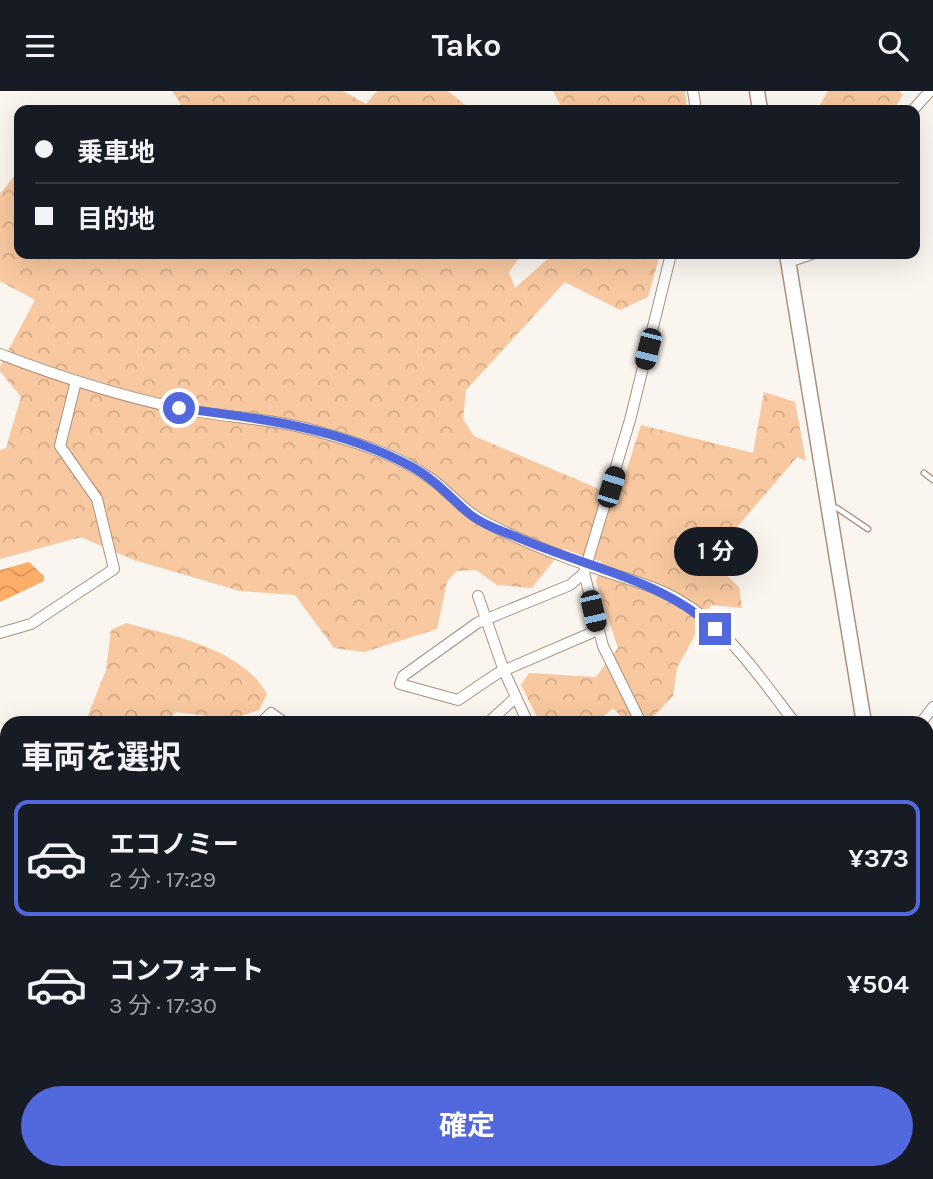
<!DOCTYPE html>
<html lang="ja">
<meta charset="utf-8">
<style>
body{margin:0;font-family:Karla,"Noto Sans JP",sans-serif;background:#242831;color:#f1f3f6;height:100vh;display:flex;flex-direction:column;font-size:26px;white-space:nowrap}
*{box-sizing:border-box;margin:0}
p{font-size:23px;color:#9ea1a6}
.icon{flex:none;width:38px;height:38px;fill:none;stroke:currentColor;stroke-width:2;stroke-linecap:round;stroke-linejoin:round}
.map{position:relative;flex:1;overflow:hidden}
.details{position:absolute;left:0px;top:625px;width:934px;height:464px;display:flex;flex-direction:column;background:#171b24;border-radius:21px 21px 0 0;box-shadow:0 7px 28px #0002}
.details>*{flex:none}
.hud{position:absolute;left:14px;top:14px;width:906px;height:154px;border-radius:14px;box-shadow:0 7px 28px #0002;display:grid;align-content:center;height:154px;padding:0 21px;background:#171b24}
.end{position:absolute;width:32px;height:32px;margin:-16px;border:9px solid #5269de;background:#fff;box-shadow:0 0 0 4px #fff}
.from{border-radius:50%}
.bubble{position:absolute;height:49px;border-radius:24px;background:#171b24;box-shadow:0 7px 28px #0002;font-size:23px;font-weight:700;line-height:49px;text-align:center}
.car{position:absolute;width:21px;height:42px;margin:-21px -10px;border-radius:9px;box-shadow:0 0 5px 2px #0007;background:linear-gradient(#222 24%,#8ab4d8 0 40%,#222 0 76%,#8ab4d8 0 86%,#222 0)}
.hud b{display:flex;align-items:center;gap:24px;height:66px;font-size:26px}
.hud b+b{border-top:2px solid #363941}
.hud i{width:18px;height:18px;background:#f1f3f6}
ul{padding:0;list-style:none}
li{display:flex;align-items:center;gap:21px;height:116px;margin:0 14px 10px;padding:0 7px;border:4px solid transparent;border-radius:14px}
li div{flex:1}
li b{display:block;font-size:26px}
li em{font-style:normal;font-weight:700}
li.on{border-color:#5269de}
li>.icon{width:63px;height:63px;stroke-width:1.5}
h2{padding:0 21px;font-size:32px;line-height:84px}
.button{display:flex;gap:14px;margin-top:auto;padding:14px 21px}
.button a{flex:1;height:80px;border-radius:42px;background:#5269de;color:#fff;font-size:28px;font-weight:700;line-height:80px;text-align:center}
header{display:flex;justify-content:space-between;align-items:center;height:91px;padding:0 21px;background:#171b24;font-size:32px;font-weight:700}
.map>svg:first-child{display:block}
</style>
<header><svg class="icon" aria-label="menu" viewBox="0 0 24 24"><path d="M4 6h16M4 12h16M4 18h16"/></svg>Tako<svg class="icon" aria-label="search" viewBox="0 0 24 24"><circle cx="10" cy="10" r="6"/><path d="M15 15l6 6"/></svg></header>
<div class="map">
<svg width="933" height="1088" viewBox="0 0 933 1088">
<defs>
<pattern id="forest-crowns" width="20" height="18" patternUnits="userSpaceOnUse" patternTransform="scale(1.75)"><rect width="20" height="18" fill="#f8c8a0"/><path d="M2 6a3 3 0 1 1 6 0M12 15a3 3 0 1 1 6 0" fill="none" stroke="#d4ab88"/></pattern>
<pattern id="water-waves" width="16" height="10" patternUnits="userSpaceOnUse" patternTransform="scale(1.75)"><rect width="16" height="10" fill="#fcae69"/><path d="M0 5q4-4 8 0t8 0" fill="none" stroke="#d7945a"/></pattern>
</defs>
<rect width="100%" height="100%" fill="#fbf5f0"/>
<!-- forest -->
<g fill="url(#forest-crowns)">
<polygon points="172,0 343,0 366,13 377,0 448,0 471,19 177,19 181,13"/>
<polygon points="553,0 685,0 687,19 563,19"/>
<polygon points="828,0 899,0 903,4 893,19 817,19"/>
<polygon points="19,79 19,163 522,163 509,181 515,197 553,163 660,163 648,206 620,219 565,191 466,299 463,328 474,345 618,406 641,334 753,362 764,301 795,311 806,370 797,366 738,435 714,472 739,496 742,517 711,514 677,577 673,605 647,632 627,632 613,617 596,632 540,632 521,594 529,582 596,586 618,557 596,490 602,471 563,458 532,497 497,494 476,479 456,480 447,491 437,538 364,561 334,557 295,504 240,500 134,469 81,446 0,468 0,359 6,357 21,306 0,280 0,275 35,209 0,190 0,103"/>
<path d="M126,532c47,13 115,25 141,71l-8,16 -28,9 -55,-7 -11,11h-80l21,-53 5,-40z"/>
<polygon points="0,738 7,742 7,850 0,843"/>
<polygon points="0,896 7,917 7,1028 0,1024"/>
<polygon points="130,1082 354,1082 348,1088 123,1088"/>
<polygon points="439,1082 669,1082 670,1088 436,1088"/>
</g>
<!-- water -->
<polygon fill="url(#water-waves)" points="29,471 44,485 44,490 0,511 0,479"/>
<g fill="none" stroke-linecap="round" stroke-linejoin="round">
<defs>
<g id="lane">
<polyline points="924,382 933,389"/>
<polyline points="830,416 837,417 868,438"/>
</g>
<g id="street">
<polyline points="693,0 696,19"/>
<polyline points="913,19 930,0"/>
<polyline points="788,171 812,163"/>
<path d="M0,263c57,22 117,41 177,54 49,10 98,10 146,25 36,10 76,23 107,45 19,13 32,32 53,43 36,19 74,34 112,47 28,10 58,17 84,32 49,28 82,79 116,123"/>
<polyline points="584,482 603,555 641,632"/>
<polyline points="478,505 504,580 528,632"/>
<polyline points="598,539 498,582 458,609 400,593 403,585 477,532 570,494 584,482 630,329 671,163"/>
<polyline points="0,542 31,533 114,478 97,408 60,355 76,290"/>
<polyline points="261,632 271,622 285,632"/>
<polyline points="488,632 515,607"/>
<polyline points="921,632 933,616"/>
<polyline points="928,799 933,807"/>
<polyline points="674,1082 674,1088"/>
<polyline points="358,1088 364,1082"/>
</g>
<g id="secondary">
<polyline points="757,0 760,19"/>
<polyline points="787,163 864,632"/>
<polyline points="928,1020 933,1049"/>
</g>
</defs>
<!-- lane casing -->
<use href="#lane" stroke="#ab917c" stroke-width="7"/>
<!-- street casing -->
<use href="#street" stroke="#ab917c" stroke-width="12"/>
<!-- secondary casing -->
<use href="#secondary" stroke="#ab917c" stroke-width="17"/>
<!-- lane -->
<use href="#lane" stroke="#fff" stroke-width="4.5"/>
<!-- street -->
<use href="#street" stroke="#fff" stroke-width="10"/>
<!-- secondary -->
<use href="#secondary" stroke="#fff" stroke-width="14"/>
</g>
<g fill="none" stroke-linecap="round" stroke-linejoin="round">
<!-- route -->
<path stroke="#5269de" stroke-width="9" d="M179,317c80,10 163,20 235,60 21,12 35,28 53,44 14,12 35,19 52,26 66,29 142,41 196,91"/>
</g>
</svg>
<i class="end from" style="left:179px;top:317px"></i>
<i class="end" style="left:715px;top:538px"></i>
<div class="bubble" style="left:674px;top:436px;width:84px">1 分</div>
<i class="car" style="left:648px;top:258px;rotate:194deg"></i>
<i class="car" style="left:611px;top:396px;rotate:17deg"></i>
<i class="car" style="left:593px;top:520px;rotate:167deg"></i>
<div class="hud">
<b><i class="from"></i>乗車地</b>
<b><i></i>目的地</b>
</div>
<section class="details">
<h2>車両を選択</h2>
<ul>
<li class="on"><svg class="icon" aria-label="car" viewBox="0 0 24 24"><path d="M5 17H2v-5l4-1 3-4h7l3 4 3 1v5h-3M9 17h6M6 11h13"/><circle cx="7" cy="17" r="2"/><circle cx="17" cy="17" r="2"/></svg><div><b>エコノミー</b><p>2 分 · 17:29</p></div><em>¥373</em></li>
<li><svg class="icon" aria-label="car" viewBox="0 0 24 24"><path d="M5 17H2v-5l4-1 3-4h7l3 4 3 1v5h-3M9 17h6M6 11h13"/><circle cx="7" cy="17" r="2"/><circle cx="17" cy="17" r="2"/></svg><div><b>コンフォート</b><p>3 分 · 17:30</p></div><em>¥504</em></li>
</ul>
<div class="button"><a>確定</a></div>
</section>
</div>
